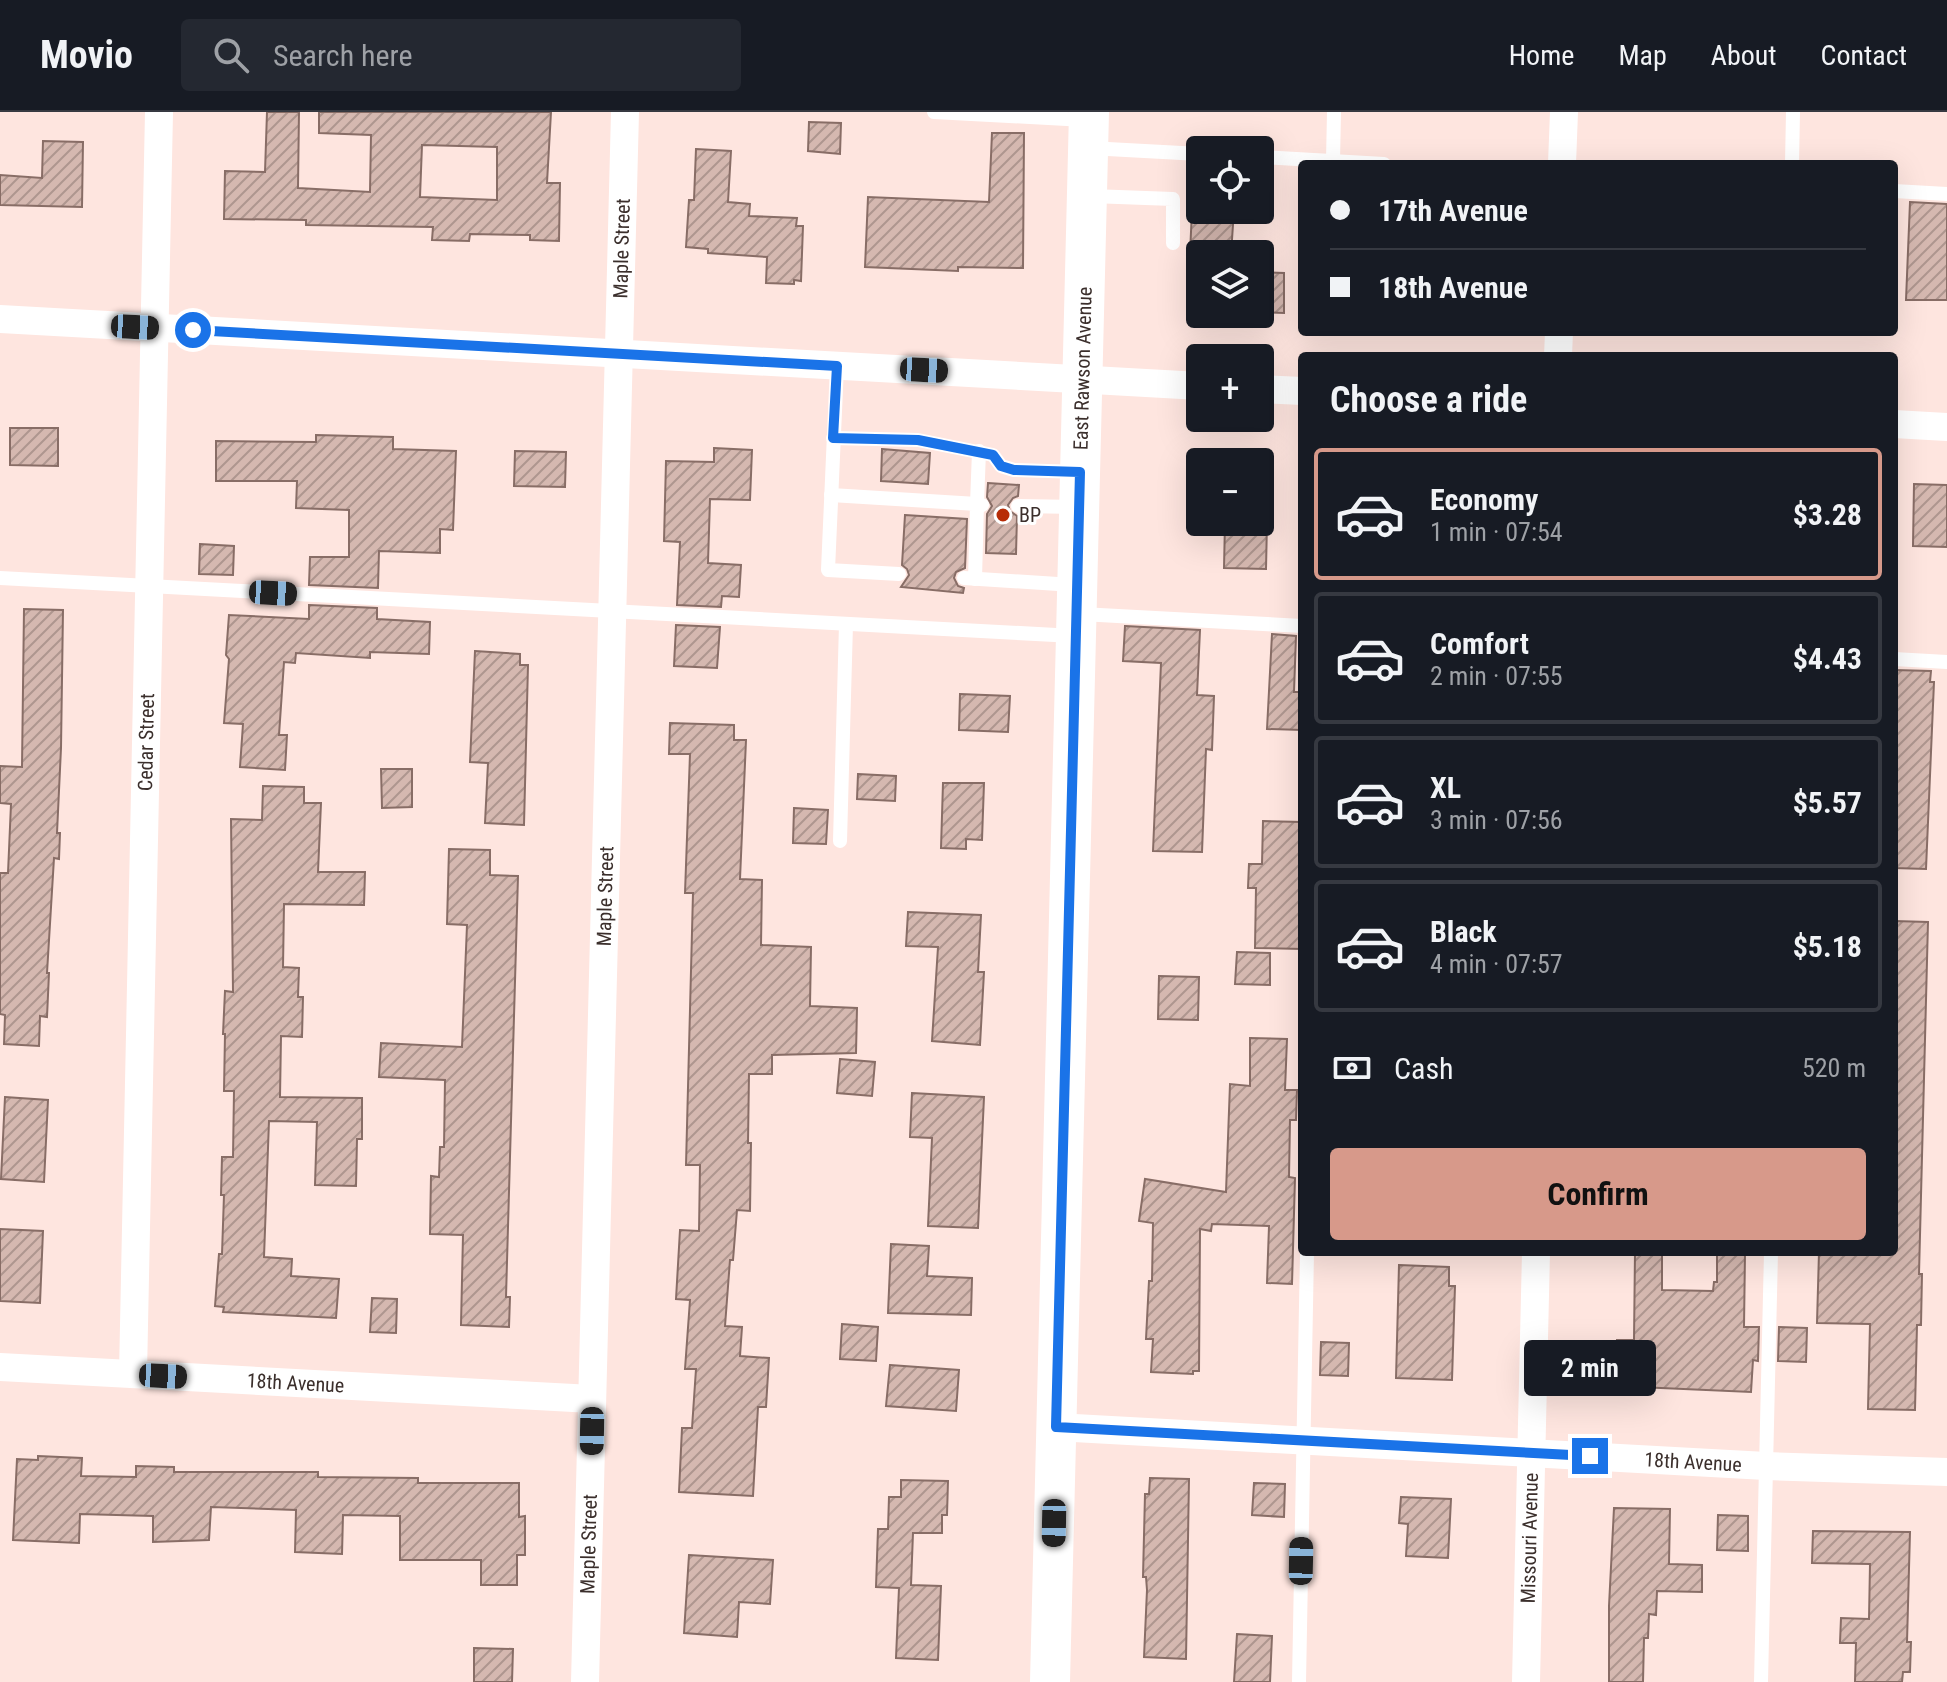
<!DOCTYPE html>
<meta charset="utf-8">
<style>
body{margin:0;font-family:"Roboto Condensed",sans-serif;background:#242831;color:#f1f3f6;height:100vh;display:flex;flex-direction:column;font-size:30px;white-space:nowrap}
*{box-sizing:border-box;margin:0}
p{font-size:26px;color:#9ea1a6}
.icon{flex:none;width:44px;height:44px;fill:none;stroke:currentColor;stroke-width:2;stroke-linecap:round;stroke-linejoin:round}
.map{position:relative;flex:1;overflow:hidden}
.side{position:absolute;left:1298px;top:240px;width:600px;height:904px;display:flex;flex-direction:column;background:#171b24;border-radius:8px;box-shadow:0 8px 32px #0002}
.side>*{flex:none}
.banner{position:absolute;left:1298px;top:48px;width:600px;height:176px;border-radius:8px;box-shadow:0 8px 32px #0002;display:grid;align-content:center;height:176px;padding:0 32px;background:#171b24}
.controls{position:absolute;left:1186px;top:24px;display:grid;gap:16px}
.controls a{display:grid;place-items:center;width:88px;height:88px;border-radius:8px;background:#171b24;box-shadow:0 8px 32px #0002;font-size:40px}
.end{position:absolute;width:36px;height:36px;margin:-18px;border:10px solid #1a73e8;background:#fff;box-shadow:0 0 0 4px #fff}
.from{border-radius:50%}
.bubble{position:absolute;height:56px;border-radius:8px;background:#171b24;box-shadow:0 8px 32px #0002;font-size:26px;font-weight:700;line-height:56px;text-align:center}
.car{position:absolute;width:24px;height:48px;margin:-24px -12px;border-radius:10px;box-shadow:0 0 6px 2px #0007;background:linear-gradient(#222 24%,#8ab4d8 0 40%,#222 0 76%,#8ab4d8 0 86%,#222 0)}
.banner b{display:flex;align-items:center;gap:28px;height:76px;font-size:30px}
.banner b+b{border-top:2px solid #363941}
.banner i{width:20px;height:20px;background:#f1f3f6}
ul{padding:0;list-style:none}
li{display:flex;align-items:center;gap:24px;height:132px;margin:0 16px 12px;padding:0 16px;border:4px solid #363941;border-radius:8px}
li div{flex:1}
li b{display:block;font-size:30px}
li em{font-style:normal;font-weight:700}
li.on{border-color:#d7998a}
li>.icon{width:72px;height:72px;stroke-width:1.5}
h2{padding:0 32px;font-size:36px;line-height:96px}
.pay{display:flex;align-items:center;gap:20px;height:88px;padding:0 32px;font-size:30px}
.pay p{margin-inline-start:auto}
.button{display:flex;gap:16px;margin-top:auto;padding:16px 32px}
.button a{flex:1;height:92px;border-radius:8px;background:#d7998a;color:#111;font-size:32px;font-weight:700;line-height:92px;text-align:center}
header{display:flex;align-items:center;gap:48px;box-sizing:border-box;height:112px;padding:0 40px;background:#171b24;border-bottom:2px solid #363941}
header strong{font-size:38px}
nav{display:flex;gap:44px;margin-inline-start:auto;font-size:28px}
.search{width:560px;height:72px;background:#242831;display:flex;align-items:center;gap:20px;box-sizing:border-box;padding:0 28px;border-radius:8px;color:#9ea1a6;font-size:30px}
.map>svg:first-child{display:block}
</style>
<header>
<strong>Movio</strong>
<div class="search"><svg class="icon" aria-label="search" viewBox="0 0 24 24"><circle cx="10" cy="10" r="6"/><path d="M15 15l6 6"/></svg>Search here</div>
<nav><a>Home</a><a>Map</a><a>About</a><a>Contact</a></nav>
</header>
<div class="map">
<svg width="1947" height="1570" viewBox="0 0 1947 1570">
<defs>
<pattern id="building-hatch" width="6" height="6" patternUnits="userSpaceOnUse" patternTransform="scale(2)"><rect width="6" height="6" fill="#d5b8b0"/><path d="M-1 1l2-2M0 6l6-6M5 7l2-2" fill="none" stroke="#ae968f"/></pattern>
</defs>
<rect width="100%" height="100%" fill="#fee5df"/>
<!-- building -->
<g fill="url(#building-hatch)" stroke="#886d66" stroke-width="2" fill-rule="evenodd">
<path d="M267,0h32l-1,76 72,4 1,-57 -52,-2v-21h232l-4,71h13l-1,58 -29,-1v-5l-60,-1 -1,7 -37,-1 1,-13 -127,-2v-5l-82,-1 1,-48 40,1zM422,33l75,2v53l-77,-3z"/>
<polygon points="809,10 841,11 840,42 808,39"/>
<polygon points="992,21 1024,21 1023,156 958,155 958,159 865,155 868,85 989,90"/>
<polygon points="43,29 83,30 82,95 0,93 0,63 42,66"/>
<polygon points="696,37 731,39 728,90 750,92 749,104 797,106 796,114 803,114 801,169 794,168 794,172 766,171 767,145 708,141 708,137 686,135 689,88 694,88"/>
<polygon points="1910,90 1947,92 1947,188 1906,188"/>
<polygon points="1192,98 1234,98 1231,142 1190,142"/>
<polygon points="1260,160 1284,161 1284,201 1260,200"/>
<polygon points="10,316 58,316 58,354 10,353"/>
<polygon points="316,323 393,325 393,337 456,339 453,418 440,417 440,441 379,439 378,476 309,473 310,445 349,445 349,398 296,396 297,369 216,369 216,329 316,330"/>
<polygon points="714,336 752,338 750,388 710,387 708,451 741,453 739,485 722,484 721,495 677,493 680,430 664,429 666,349 714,350"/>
<polygon points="882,337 930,341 928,372 881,369"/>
<polygon points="515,339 566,340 565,375 514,374"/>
<polygon points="988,371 1019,373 1018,384 1013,386 1008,393 1010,399 1017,404 1016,442 986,441 987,402 992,394 987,385"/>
<polygon points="1914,372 1947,373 1947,435 1913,434"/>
<polygon points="905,403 967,407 965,456 956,460 954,466 958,474 964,476 963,481 901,475 909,463 907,457 902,453"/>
<polygon points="1225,410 1267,410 1266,457 1224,456"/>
<polygon points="200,432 234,434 233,463 199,462"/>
<polygon points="309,493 377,496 377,507 430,510 429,542 370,540 370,546 296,541 295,551 284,550 279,623 287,623 285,658 240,655 243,612 224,611 229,547 226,543 229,503 309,507"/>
<polygon points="24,497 63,498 61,636 57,721 60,721 59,747 54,746 47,861 49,861 47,905 40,904 39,934 4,932 5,903 0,902 0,761 8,761 11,692 0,691 0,654 22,655"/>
<polygon points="676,513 720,515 717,556 674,554"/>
<polygon points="1125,514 1200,518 1197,583 1214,584 1212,638 1206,637 1202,740 1153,739 1161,551 1123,549"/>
<polygon points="1272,522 1296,524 1294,580 1302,580 1302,618 1267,617"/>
<polygon points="475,539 520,542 520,553 528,553 524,713 485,711 488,651 470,650"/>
<polygon points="1894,558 1931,559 1930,570 1934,570 1926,757 1894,756"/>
<polygon points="960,582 1010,584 1008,620 959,618"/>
<polygon points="670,611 734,613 734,628 746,628 740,767 762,768 761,833 811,835 810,894 857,896 856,941 772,943 772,962 749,962 748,1031 751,1031 750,1099 737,1098 733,1148 730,1148 725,1214 742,1215 740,1244 769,1246 766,1295 758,1295 753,1384 679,1380 682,1316 692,1316 696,1257 685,1257 690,1188 676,1187 680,1118 699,1119 700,1053 686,1053 693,781 685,781 690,642 669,642"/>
<polygon points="381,657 412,657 412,695 382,696"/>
<polygon points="858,662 896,664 895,689 857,687"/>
<polygon points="943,671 984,671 982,728 966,727 966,737 941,736"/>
<polygon points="263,674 304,675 304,691 321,691 318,760 365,760 364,793 284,792 283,855 299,856 298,885 303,885 302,925 281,924 280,985 362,986 362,1027 357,1027 356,1074 315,1073 317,1010 269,1009 264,1145 292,1147 291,1164 339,1167 336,1206 223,1200 224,1195 215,1194 219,1142 222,1142 224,1083 221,1083 222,1045 233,1045 234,979 224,979 225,922 223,922 225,879 233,880 231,707 262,708"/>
<polygon points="794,696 828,698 826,732 793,731"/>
<polygon points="1263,709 1301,710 1299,804 1302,804 1302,837 1255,836 1256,776 1248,776 1249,752 1262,752"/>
<polygon points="449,737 490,738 490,763 518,764 506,1185 510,1185 509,1215 461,1213 463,1123 430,1122 431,1064 439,1065 440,1035 444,1035 445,968 379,965 381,931 462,935 467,813 447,812"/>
<polygon points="908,800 981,803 978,860 984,860 980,933 932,929 938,835 906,834"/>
<polygon points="1894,809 1928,810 1919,1162 1922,1162 1921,1213 1917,1213 1915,1298 1868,1297 1870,1212 1817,1211 1819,1140 1894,1140"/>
<polygon points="1237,840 1270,841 1270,873 1235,872"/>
<polygon points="1159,864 1199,865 1198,908 1158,907"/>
<polygon points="1250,926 1287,927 1285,978 1297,978 1296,1008 1290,1008 1289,1065 1295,1066 1292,1172 1267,1171 1269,1114 1212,1112 1211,1119 1200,1117 1199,1259 1193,1259 1193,1262 1151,1260 1153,1227 1146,1227 1149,1169 1152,1169 1153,1111 1139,1109 1145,1067 1226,1080 1230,972 1250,974"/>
<polygon points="840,947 875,950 872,984 837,981"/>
<polygon points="912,981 984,985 978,1116 928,1114 932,1026 910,1025"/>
<polygon points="5,985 48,988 44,1070 1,1067"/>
<polygon points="0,1117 43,1119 40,1191 0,1189"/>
<polygon points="891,1132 929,1134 927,1164 972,1166 971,1203 888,1201"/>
<polygon points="1635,1140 1662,1140 1662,1178 1713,1179 1714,1170 1717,1170 1717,1141 1745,1141 1744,1215 1759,1215 1758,1249 1753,1248 1751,1280 1616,1274 1617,1228 1634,1228"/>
<polygon points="1399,1153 1449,1155 1449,1174 1455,1174 1452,1268 1396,1266"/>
<polygon points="372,1186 397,1187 396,1221 370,1220"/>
<polygon points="842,1212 878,1215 876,1249 840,1247"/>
<polygon points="1779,1215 1807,1216 1806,1250 1778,1249"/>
<polygon points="1321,1230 1349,1231 1348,1264 1320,1263"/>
<polygon points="890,1253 959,1258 956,1299 886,1294"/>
<polygon points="38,1344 82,1346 81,1364 136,1365 136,1354 174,1355 174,1360 318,1360 318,1365 418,1366 418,1371 519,1371 519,1405 525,1404 525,1443 517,1443 517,1473 481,1473 481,1448 400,1448 400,1404 343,1403 342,1442 295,1440 296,1398 211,1395 209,1428 153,1430 153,1404 80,1402 79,1431 13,1428 17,1347 38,1348"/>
<polygon points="1150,1366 1189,1367 1186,1547 1144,1545 1147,1478 1146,1465 1143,1465 1145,1382 1149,1382"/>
<polygon points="901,1368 948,1369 947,1403 942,1403 942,1421 913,1421 911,1473 941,1474 938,1548 896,1546 899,1476 876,1475 878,1417 888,1417 889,1385 901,1385"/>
<polygon points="1254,1371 1285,1372 1284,1405 1252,1403"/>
<polygon points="1401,1385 1451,1387 1448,1446 1406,1444 1408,1412 1399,1411"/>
<polygon points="1614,1396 1670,1397 1669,1452 1702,1453 1702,1480 1657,1479 1656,1503 1649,1502 1648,1526 1644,1526 1643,1570 1609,1570 1609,1494"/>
<polygon points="1718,1403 1748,1404 1748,1439 1717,1438"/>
<polygon points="1813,1419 1910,1420 1907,1530 1911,1530 1910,1560 1903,1560 1902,1570 1855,1570 1856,1531 1840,1531 1841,1506 1869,1507 1870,1452 1812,1451"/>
<polygon points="689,1443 773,1448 770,1492 739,1490 737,1525 684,1521"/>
<polygon points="1237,1522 1272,1524 1270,1570 1234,1570"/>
<polygon points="474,1536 513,1537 512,1570 474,1570"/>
</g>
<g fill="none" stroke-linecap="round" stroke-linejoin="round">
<!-- lane -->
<g stroke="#fff" stroke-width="14">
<polyline points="934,0 1085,8"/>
<polyline points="1089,36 1200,42"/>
<polyline points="1260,45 1384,52"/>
<polyline points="1333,49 1334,0"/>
<polyline points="1792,52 1793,0"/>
<polyline points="1894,79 1947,82"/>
<polyline points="1091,84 1173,87 1173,131"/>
<polyline points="837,254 828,458 899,462"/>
<polyline points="833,326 918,328 993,343 1001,354 1014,358 1080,360"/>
<polyline points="979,339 977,392 982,393"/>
<polyline points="831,383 977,392 975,467"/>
<polyline points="1018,394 1078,395"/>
<polyline points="0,466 1074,524"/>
<polyline points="964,466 1073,473"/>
<polyline points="1081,502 1302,514"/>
<polyline points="1894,547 1947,550"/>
<polyline points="840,729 846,512"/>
<polyline points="1299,1570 1307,1140"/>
<polyline points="1761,1570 1771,1140"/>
</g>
<!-- street -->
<g stroke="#fff" stroke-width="28">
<polyline points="1562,52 1564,0"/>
<polyline points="0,207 1200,274"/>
<polyline points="1558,244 1559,220"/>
<polyline points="1260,277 1302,279"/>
<polyline points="1894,312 1947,315"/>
<path id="s1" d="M0,1255l592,32"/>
<path id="s2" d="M133,1262l26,-1262"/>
<path id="s3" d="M1056,1315l710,39 181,6"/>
<path id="s4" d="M585,1570l40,-1570"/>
<path id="s5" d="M1526,1570l10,-430"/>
</g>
<!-- secondary -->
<path stroke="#fff" stroke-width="40" id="s6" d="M1050,1570l39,-1570"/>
</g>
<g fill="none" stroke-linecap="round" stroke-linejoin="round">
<!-- route -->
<polyline stroke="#1a73e8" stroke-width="10" points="193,218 837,254 833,326 918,328 993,343 1001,354 1014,358 1080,360 1056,1315 1590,1344"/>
</g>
<!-- markers -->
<circle fill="#b72c07" stroke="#fff" stroke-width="3" cx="1003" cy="403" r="8"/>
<g text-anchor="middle" stroke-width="6" stroke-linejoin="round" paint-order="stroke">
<!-- street labels -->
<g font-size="20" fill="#3b2f2c" stroke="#fff">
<text dy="7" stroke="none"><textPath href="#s4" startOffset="1434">Maple Street</textPath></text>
<text dy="7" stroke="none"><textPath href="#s6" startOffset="1314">East Rawson Avenue</textPath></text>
<text dy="7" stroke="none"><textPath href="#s2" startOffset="632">Cedar Street</textPath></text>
<text dy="7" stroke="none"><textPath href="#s4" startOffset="786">Maple Street</textPath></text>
<text dy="7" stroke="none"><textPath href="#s1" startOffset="296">18th Avenue</textPath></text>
<text dy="7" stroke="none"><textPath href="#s3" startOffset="638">18th Avenue</textPath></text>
<text dy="7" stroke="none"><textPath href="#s5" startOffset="144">Missouri Avenue</textPath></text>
<text dy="7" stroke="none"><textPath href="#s4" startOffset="138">Maple Street</textPath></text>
</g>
<!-- poi labels -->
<g font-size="20" fill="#3b2f2c" stroke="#fff" text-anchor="start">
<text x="1019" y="410">BP</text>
</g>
</g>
</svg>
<div class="controls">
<a><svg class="icon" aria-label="locate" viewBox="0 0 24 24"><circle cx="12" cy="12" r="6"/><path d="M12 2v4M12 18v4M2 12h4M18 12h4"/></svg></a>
<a><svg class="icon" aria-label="layers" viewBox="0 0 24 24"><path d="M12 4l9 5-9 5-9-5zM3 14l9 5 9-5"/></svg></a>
<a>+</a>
<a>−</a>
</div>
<i class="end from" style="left:193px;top:218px"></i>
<i class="end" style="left:1590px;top:1344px"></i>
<div class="bubble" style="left:1524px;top:1228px;width:132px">2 min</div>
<i class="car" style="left:135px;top:215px;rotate:93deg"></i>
<i class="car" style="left:924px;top:258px;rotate:93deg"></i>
<i class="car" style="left:273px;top:481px;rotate:93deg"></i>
<i class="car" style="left:163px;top:1264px;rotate:93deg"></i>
<i class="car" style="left:592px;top:1319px;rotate:181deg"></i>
<i class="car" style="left:1054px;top:1411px;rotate:181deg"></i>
<i class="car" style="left:1301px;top:1449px;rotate:1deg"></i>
<div class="banner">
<b><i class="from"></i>17th Avenue</b>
<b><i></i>18th Avenue</b>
</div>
<section class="side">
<h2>Choose a ride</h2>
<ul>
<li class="on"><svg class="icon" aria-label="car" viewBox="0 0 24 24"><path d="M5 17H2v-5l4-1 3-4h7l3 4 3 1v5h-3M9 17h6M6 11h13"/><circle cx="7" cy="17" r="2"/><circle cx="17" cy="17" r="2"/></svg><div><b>Economy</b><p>1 min · 07:54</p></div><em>$3.28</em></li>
<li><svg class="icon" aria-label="car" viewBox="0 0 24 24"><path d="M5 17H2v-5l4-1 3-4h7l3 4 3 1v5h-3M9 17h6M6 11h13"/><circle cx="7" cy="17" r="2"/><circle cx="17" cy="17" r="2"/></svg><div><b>Comfort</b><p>2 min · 07:55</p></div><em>$4.43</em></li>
<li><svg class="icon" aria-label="car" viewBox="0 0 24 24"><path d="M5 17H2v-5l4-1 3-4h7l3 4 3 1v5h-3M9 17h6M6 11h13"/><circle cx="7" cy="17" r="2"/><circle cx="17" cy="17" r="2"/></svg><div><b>XL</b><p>3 min · 07:56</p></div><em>$5.57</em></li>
<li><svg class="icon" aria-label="car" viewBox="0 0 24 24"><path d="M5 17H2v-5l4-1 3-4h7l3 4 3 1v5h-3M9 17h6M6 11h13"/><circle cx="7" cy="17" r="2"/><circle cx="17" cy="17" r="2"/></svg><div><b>Black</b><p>4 min · 07:57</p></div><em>$5.18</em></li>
</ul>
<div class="pay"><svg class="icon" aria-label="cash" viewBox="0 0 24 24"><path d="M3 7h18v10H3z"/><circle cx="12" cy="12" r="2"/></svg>Cash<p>520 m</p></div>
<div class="button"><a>Confirm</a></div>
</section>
</div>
